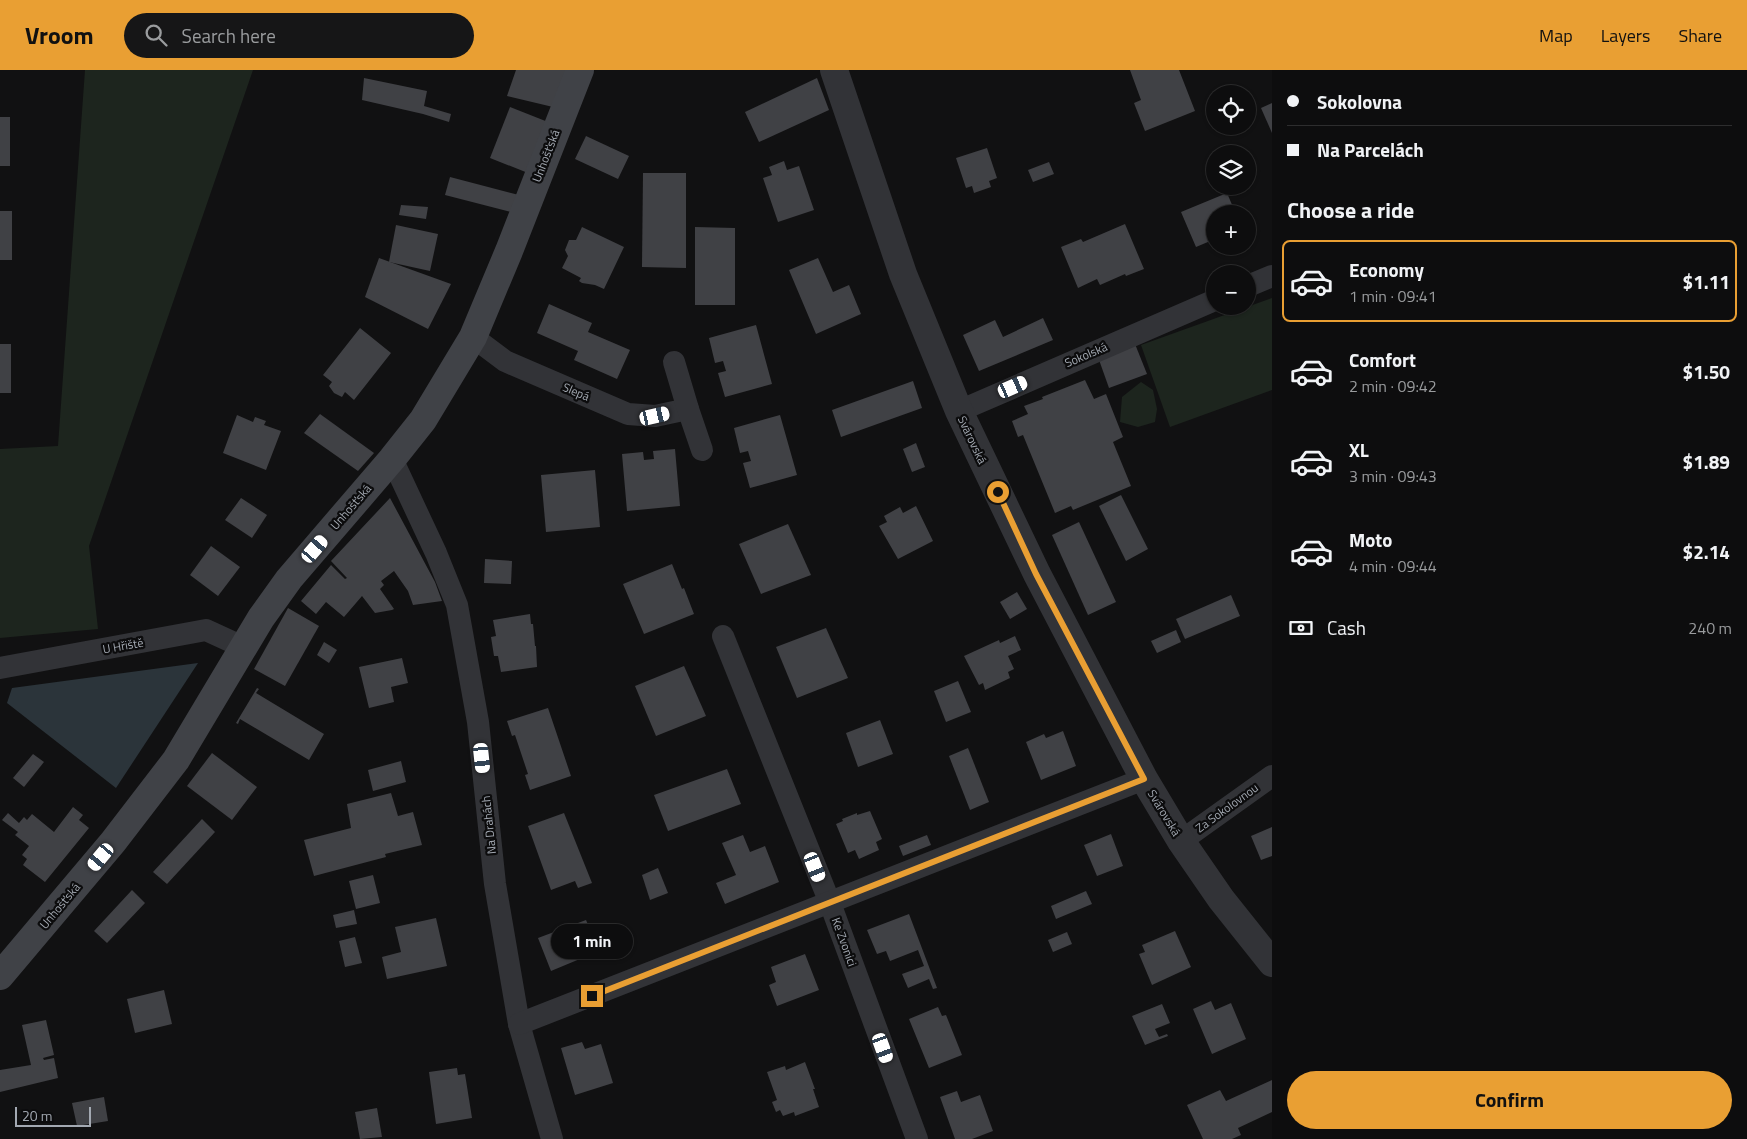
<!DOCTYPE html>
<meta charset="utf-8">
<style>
body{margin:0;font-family:"Titillium Web",sans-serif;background:#161617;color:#f1f3f6;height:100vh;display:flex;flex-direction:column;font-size:19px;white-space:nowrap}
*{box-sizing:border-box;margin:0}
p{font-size:16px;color:#9a9c9e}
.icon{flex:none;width:28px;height:28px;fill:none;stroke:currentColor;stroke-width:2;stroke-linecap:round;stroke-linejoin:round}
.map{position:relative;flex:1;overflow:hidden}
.panel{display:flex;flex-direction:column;background:#0d0d0e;width:475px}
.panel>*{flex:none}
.hud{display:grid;align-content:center;height:110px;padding:0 15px;background:#0d0d0e}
.fabs{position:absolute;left:1206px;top:15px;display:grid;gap:10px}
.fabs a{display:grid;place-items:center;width:50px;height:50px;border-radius:50%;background:#0d0d0e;box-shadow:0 1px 4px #0004,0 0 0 1px #2d2d2e;font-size:25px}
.scale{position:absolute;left:15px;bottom:12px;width:76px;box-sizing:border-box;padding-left:5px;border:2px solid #a3a9b2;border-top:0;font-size:14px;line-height:18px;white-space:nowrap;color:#a3a9b2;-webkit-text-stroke:4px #0c0c0d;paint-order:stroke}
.end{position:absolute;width:22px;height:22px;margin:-11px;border:6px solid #e99f33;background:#111;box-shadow:0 0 0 2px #111}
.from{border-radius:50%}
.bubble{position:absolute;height:35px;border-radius:18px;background:#0d0d0e;box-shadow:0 1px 4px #0004,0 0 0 1px #2d2d2e;font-size:16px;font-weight:700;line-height:35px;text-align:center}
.car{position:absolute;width:15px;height:30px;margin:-15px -8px;border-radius:6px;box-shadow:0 0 4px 1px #0007;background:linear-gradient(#fff 24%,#345 0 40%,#fff 0 76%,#345 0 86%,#fff 0)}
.hud b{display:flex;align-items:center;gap:18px;height:48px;font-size:19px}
.hud b+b{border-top:1px solid #2d2d2e}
.hud i{width:12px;height:12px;background:#f1f3f6}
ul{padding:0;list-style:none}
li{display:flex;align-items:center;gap:15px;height:82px;margin:0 10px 8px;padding:0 5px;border:2px solid transparent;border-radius:8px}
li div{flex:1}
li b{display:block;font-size:19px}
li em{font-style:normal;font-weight:700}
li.selected{border-color:#e99f33}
li>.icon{width:45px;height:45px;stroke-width:1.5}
h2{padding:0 15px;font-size:22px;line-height:60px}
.pay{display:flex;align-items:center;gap:12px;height:55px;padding:0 15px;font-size:19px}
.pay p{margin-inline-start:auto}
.action{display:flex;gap:10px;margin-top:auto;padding:10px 15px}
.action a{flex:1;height:58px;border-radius:30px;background:#e99f33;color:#111;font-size:20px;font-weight:700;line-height:58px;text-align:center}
header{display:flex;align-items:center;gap:30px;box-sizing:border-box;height:70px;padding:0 25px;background:#e99f33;color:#111}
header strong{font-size:24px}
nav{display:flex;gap:28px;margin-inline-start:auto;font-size:18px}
.search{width:350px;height:45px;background:#161617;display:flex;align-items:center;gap:12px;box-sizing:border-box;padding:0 18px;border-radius:28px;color:#9a9c9e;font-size:19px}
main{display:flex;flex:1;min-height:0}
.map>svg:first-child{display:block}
</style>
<header>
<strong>Vroom</strong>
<div class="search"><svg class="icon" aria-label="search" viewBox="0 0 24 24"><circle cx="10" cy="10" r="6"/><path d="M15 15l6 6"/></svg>Search here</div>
<nav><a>Map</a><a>Layers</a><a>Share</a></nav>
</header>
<main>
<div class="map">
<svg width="1272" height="1069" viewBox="0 0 1272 1069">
<rect width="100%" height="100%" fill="#111112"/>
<!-- green -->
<g fill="#1d251e">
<polygon points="85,0 253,0 89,476 98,559 0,568 0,379 58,376"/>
<polygon points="1272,228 1272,320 1170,357 1141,275"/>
<polygon points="1141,312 1153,320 1157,339 1155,352 1138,357 1120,352 1122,327"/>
</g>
<!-- water -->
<polygon fill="#2b343a" points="198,593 116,718 7,633 12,618"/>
<!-- building -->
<g fill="#404145">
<polygon points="516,0 566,0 553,37 507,26"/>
<polygon points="1130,0 1179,0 1195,41 1145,61 1134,33 1141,30"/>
<polygon points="364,8 427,21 424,36 451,44 449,52 423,44 362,30"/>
<polygon points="817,8 829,40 759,72 745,42"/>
<polygon points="1272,33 1272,63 1261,38"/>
<polygon points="510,37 548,52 528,103 490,88"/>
<rect x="0" y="47" width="10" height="49"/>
<polygon points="586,66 629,86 618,109 575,89"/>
<polygon points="987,78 997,108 989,111 991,117 974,123 972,116 966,118 956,88"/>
<polygon points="784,91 787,100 799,96 814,140 778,152 763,108 772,105 769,97"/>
<polygon points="1049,92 1054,104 1033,112 1028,100"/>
<polygon points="643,103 686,103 686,198 642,197"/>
<polygon points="450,107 519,125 511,142 445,125"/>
<polygon points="1227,123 1236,144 1215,144 1215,169 1196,177 1181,142"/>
<polygon points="401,135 428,137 426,149 399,145"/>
<rect x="0" y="141" width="12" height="49"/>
<polygon points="1125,154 1144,199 1126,206 1125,204 1100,215 1097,209 1078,218 1061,177 1081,169 1083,172"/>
<polygon points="396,155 438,164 430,201 389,192"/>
<polygon points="582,157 624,177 604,219 595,215 582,213 579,211 581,208 562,198 568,186 565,180 569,170 576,170"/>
<polygon points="695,157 735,158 735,235 695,235"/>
<polygon points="379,188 451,214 428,259 365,227"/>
<polygon points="818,188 833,222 849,215 861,244 816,264 789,200"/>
<polygon points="549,234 592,253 588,262 630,280 617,309 574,290 578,281 537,263"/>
<polygon points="1043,248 1053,270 979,301 963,265 995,250 1003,267"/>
<polygon points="756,255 772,314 725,327 718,303 726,301 723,291 715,293 709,268"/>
<polygon points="360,258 391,283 354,330 345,322 342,327 334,323 329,316 332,312 323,305"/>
<rect x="0" y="274" width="11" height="49"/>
<polygon points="1135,274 1147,304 1109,318 1098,287"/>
<polygon points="1085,310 1094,329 1106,324 1123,367 1113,372 1131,416 1073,440 1071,436 1055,443 1023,365 1018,367 1012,351 1028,344 1024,336 1043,329 1042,327"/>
<polygon points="913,311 922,338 841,367 832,340"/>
<polygon points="320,344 374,383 358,401 304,363"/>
<polygon points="237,345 253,352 255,347 266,351 264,355 281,361 266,400 223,383"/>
<polygon points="780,345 797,405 750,418 743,393 751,391 748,381 740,383 734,358"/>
<polygon points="916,373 925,397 912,402 903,379"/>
<polygon points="675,379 680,436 627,441 622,384 643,382 644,390 654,389 653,381"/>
<polygon points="595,400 600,457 546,462 541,405"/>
<polygon points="1121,425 1148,479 1126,491 1099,436"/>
<polygon points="241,428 267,445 252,468 225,450"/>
<polygon points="390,428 435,512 442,531 413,535 408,521 394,501 381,511 384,515 380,519 394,539 392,540 375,543 362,526 344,547 326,532 316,544 301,531 331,495 345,509 347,508 331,491"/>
<polygon points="916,436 933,471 898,489 879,456 887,452 884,446 900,437 903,443"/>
<polygon points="1079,452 1116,532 1088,545 1052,465"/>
<polygon points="788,454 811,505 761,524 739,474"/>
<polygon points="211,476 240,497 218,526 190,505"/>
<polygon points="485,489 512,491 511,514 484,513"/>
<polygon points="672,494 682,519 684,518 694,544 644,564 623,514"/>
<polygon points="1017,522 1027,539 1010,549 1000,532"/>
<polygon points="1231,525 1240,546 1185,569 1176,549"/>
<polygon points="288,538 319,556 285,616 254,599"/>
<polygon points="530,544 531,554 533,554 535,576 536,576 537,597 501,602 498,586 494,586 491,567 496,566 493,550"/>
<polygon points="826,558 848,608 797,628 776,577"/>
<polygon points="1176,560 1181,572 1157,583 1151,571"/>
<polygon points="1015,566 1021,580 1008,586 1014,599 1008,602 1010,608 985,620 983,613 979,615 964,586 999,570 1000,573"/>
<polygon points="324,572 337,580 329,593 317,585"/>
<polygon points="402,588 408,613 391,617 394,632 369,638 359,597"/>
<polygon points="684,596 706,646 656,666 635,616"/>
<polygon points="958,611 971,642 946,652 934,621"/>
<polygon points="257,618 259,619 256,623 324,664 309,690 240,649 238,654 236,653"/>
<polygon points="548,638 571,706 530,720 525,705 528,704 515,665 512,666 507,651"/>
<polygon points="880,650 893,684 858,697 846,663"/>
<polygon points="1063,661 1076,696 1041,710 1026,672 1044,664 1046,668"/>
<polygon points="968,678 989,732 970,740 949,686"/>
<polygon points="212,683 257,717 232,750 187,716"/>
<polygon points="33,684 44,692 24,717 13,708"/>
<polygon points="401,691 406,712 373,721 368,700"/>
<polygon points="727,699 741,734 668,761 654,725"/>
<polygon points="391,723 398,746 413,742 422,775 385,784 386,787 314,806 304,770 351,758 347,734"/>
<polygon points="73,737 83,745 79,750 89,758 45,812 23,795 27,789 22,785 29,776 15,765 18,762 2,750 8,743 19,753 24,747 27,750 32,744 54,762"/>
<polygon points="870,741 882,769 876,772 879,780 859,789 855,780 848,783 836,754 843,751 842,749 857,743 857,745"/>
<polygon points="564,743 592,813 578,818 575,811 551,820 528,756"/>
<polygon points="202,749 215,762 167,814 153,802"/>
<polygon points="1272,757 1272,786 1261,790 1251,766"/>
<polygon points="1111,764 1123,796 1097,806 1084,775"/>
<polygon points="743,765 750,782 765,776 779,812 725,834 716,813 736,805 722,773"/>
<polygon points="927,765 931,775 903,786 899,776"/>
<polygon points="658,798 668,823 650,830 642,805"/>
<polygon points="373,805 380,833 356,839 349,811"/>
<polygon points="132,820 145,833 107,873 94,861"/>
<polygon points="1086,821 1092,834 1056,849 1051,836"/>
<polygon points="354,840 357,854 336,858 333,845"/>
<polygon points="909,844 937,918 933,919 929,909 908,918 902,904 924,896 918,880 890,891 886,881 877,884 867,860"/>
<polygon points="436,848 447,896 387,909 382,887 401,882 395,857"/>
<polygon points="586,850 599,881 551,901 538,868"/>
<polygon points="1175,861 1191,897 1152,915 1139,884 1145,882 1142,875"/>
<polygon points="1067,862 1072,874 1053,882 1048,870"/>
<polygon points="355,867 362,893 345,897 339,871"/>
<polygon points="805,884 819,920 777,936 769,915 776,912 771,897"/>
<polygon points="164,920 172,954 135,963 127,929"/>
<polygon points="1211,931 1215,940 1231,933 1246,969 1212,984 1193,939"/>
<polygon points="1162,934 1170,953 1155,959 1159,967 1167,964 1168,966 1145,975 1132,946"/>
<polygon points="938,937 942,946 946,945 962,985 929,998 909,949"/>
<polygon points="46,950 54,985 43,988 44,990 54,988 58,1008 0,1022 0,1000 31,995 22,955"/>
<polygon points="582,972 585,979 601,974 613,1013 575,1025 561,978"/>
<polygon points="805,992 815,1019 813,1019 819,1037 795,1046 794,1042 783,1046 780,1040 776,1042 772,1032 777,1030 767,1002 785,996 786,1000"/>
<polygon points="457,998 458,1005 465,1004 472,1048 436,1054 429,1002"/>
<polygon points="1272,1010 1272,1042 1238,1058 1241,1065 1232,1069 1203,1069 1187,1035 1220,1020 1226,1031"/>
<polygon points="957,1021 961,1032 980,1025 993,1061 972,1069 955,1069 940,1027"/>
<polygon points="104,1027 108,1051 77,1056 72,1033"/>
<polygon points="377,1038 382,1067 360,1069 355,1042"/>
</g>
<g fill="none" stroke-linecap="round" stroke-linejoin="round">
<!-- minor -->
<g stroke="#323337" stroke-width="22">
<polyline points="1248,216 1272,206"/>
<polyline points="473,267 505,291 628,344 655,346 688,339"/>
<polyline points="674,292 688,339 702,380"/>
<polyline points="959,341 1215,230"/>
<polyline points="392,389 436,483 457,535 478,652 495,814 519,954 552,1069"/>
<polyline points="723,566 830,833 917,1069"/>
<polyline points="0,598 206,560 243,577"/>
<polyline points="1181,771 1272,706"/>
<polyline points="519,954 1144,709"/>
</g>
<!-- tertiary -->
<polyline stroke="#323337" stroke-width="28" points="834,0 903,204 959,341 1037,504 1144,709 1181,771 1221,829 1272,893"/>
<!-- secondary -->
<polyline stroke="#404247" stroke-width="28" points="0,906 113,772 176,690 261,548 289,509 392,389 423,350 473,267 509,181 580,0"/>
</g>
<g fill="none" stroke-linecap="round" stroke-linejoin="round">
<!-- route -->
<polyline stroke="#e99f33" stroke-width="6" points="592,926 1144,709 1036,504 998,422"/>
</g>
<g text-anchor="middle" stroke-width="4.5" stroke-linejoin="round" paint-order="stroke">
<!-- street labels -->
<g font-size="12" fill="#a3a9b2" stroke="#0c0c0d">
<text transform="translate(546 86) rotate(-69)" y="4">Unhošťská</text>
<text transform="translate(1086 285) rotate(-23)" y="4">Sokolská</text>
<text transform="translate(576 322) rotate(23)" y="4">Slepá</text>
<text transform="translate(972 370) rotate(65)" y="4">Svárovská</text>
<text transform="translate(351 437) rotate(-49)" y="4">Unhošťská</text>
<text transform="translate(123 576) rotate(-10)" y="4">U Hřiště</text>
<text transform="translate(1227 738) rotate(-36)" y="4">Za Sokolovnou</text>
<text transform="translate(1164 743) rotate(59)" y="4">Svárovská</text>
<text transform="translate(489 755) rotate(-96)" y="4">Na Drahách</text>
<text transform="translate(60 836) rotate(-50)" y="4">Unhošťská</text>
<text transform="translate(844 872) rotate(70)" y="4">Ke Zvonici</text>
</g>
</g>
</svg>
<div class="fabs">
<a><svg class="icon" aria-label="locate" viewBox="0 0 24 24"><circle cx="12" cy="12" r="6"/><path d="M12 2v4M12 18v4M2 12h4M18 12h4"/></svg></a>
<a><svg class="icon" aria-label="layers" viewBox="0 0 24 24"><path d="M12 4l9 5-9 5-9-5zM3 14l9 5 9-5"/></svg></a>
<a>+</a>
<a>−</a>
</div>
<div class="scale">20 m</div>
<i class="end from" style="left:998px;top:422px"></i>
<i class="end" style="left:592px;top:926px"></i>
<div class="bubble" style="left:551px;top:854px;width:82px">1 min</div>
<i class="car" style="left:1013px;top:317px;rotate:66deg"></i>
<i class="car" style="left:655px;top:346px;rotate:77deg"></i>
<i class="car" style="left:315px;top:479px;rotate:41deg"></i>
<i class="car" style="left:482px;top:688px;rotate:174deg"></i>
<i class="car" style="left:101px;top:787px;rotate:220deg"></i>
<i class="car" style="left:815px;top:797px;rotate:158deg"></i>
<i class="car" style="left:883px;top:978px;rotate:160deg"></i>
</div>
<section class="panel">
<div class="hud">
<b><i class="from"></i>Sokolovna</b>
<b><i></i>Na Parcelách</b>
</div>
<h2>Choose a ride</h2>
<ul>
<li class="selected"><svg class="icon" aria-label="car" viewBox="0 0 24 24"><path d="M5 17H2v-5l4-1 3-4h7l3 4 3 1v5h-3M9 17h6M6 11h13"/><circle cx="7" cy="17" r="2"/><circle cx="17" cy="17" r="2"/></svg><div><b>Economy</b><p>1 min · 09:41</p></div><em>$1.11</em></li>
<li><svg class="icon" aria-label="car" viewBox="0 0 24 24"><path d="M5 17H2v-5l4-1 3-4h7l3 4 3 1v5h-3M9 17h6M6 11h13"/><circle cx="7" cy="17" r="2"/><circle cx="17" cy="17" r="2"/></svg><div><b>Comfort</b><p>2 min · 09:42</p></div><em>$1.50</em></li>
<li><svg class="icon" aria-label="car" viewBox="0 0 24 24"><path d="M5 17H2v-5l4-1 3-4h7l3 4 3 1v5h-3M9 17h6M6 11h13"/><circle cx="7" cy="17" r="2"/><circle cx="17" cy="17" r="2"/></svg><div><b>XL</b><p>3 min · 09:43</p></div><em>$1.89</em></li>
<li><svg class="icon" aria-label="car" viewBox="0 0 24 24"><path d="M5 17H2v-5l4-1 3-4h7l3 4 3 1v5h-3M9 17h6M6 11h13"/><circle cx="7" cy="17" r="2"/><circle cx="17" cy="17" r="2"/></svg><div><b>Moto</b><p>4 min · 09:44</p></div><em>$2.14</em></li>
</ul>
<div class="pay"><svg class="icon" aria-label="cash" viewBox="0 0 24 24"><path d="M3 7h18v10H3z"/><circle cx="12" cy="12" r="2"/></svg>Cash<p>240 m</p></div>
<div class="action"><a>Confirm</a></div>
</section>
</main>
